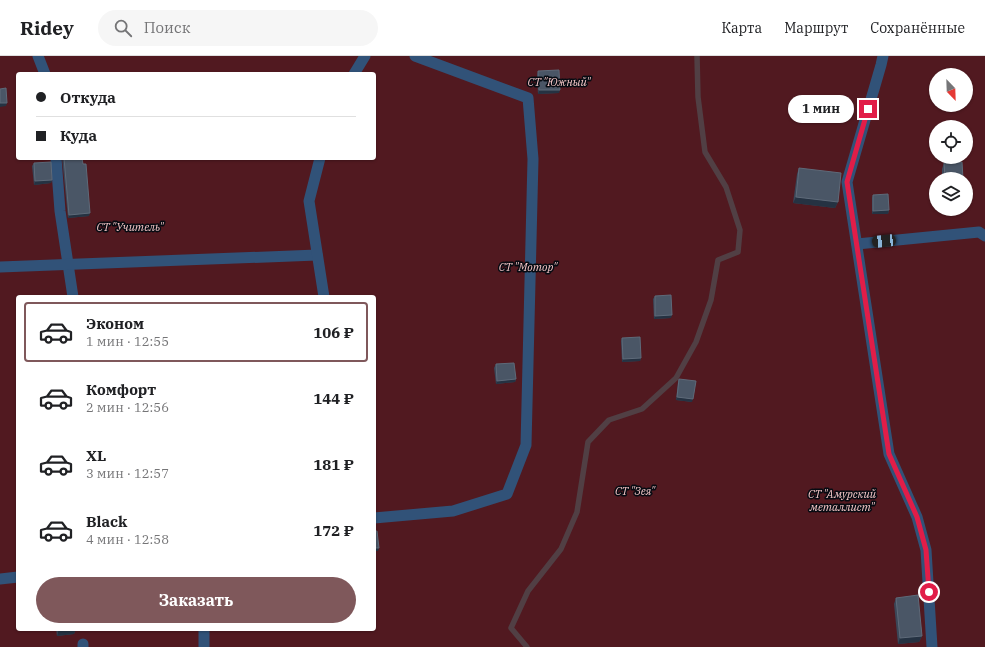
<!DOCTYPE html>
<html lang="ru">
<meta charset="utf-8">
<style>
body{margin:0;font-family:"IBM Plex Serif",serif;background:#f6f6f6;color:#202124;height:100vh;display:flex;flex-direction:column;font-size:15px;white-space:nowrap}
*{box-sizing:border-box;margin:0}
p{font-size:13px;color:#757577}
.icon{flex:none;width:22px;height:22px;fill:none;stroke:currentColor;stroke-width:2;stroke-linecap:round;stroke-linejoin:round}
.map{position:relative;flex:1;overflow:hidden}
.side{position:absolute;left:16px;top:239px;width:360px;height:336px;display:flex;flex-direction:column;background:#fff;border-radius:4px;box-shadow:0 1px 3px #0004}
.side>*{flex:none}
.guide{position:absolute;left:16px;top:16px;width:360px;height:88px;border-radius:4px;box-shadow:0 1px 3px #0004;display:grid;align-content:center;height:88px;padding:0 20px;background:#fff}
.needle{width:26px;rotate:157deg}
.fabs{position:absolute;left:929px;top:12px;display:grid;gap:8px}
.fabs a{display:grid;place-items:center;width:44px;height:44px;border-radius:50%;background:#fff;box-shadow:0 1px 3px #0004;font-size:20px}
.end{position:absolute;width:18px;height:18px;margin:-9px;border:5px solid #e11d48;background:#fff;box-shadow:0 0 0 2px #fff}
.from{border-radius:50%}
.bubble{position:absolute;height:28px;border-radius:14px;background:#fff;box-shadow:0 1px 3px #0004;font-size:13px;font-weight:700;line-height:28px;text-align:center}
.car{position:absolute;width:12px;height:24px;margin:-12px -6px;border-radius:5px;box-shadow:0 0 3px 1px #0007;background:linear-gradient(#222 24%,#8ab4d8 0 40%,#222 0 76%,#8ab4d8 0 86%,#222 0)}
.guide b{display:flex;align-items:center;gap:14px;height:38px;font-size:15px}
.guide b+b{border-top:1px solid #e0e0e0}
.guide i{width:10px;height:10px;background:#202124}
ul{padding:7px 0 0;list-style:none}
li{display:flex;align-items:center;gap:12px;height:60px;margin:0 8px 6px;padding:0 12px;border:2px solid transparent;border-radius:4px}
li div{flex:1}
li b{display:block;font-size:15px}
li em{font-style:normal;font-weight:700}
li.active{border-color:#7f585b}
li>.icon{width:36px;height:36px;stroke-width:1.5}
.cta{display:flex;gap:8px;margin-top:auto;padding:8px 20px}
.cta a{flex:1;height:46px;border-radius:24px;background:#7f585b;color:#fff;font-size:16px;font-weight:700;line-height:46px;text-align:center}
header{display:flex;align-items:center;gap:24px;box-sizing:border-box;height:56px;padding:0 20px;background:#fff;border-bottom:1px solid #e0e0e0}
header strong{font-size:19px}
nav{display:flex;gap:22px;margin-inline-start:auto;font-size:14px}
.search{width:280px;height:36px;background:#f6f6f6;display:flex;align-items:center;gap:10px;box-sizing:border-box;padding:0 14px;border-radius:22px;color:#757577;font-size:15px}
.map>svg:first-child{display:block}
</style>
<header>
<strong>Ridey</strong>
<div class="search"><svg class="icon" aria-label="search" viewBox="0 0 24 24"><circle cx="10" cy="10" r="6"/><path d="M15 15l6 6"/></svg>Поиск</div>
<nav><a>Карта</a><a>Маршрут</a><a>Сохранённые</a></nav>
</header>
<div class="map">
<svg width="985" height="591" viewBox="0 0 985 591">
<rect width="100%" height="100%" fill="#152231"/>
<!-- green -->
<path fill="#511920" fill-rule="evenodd" d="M0,0h985v591h-985zM18,18h356v84h-356zM936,19h30v30h-30zM936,71h30v30h-30zM936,123h30v30h-30zM18,241h356v332h-356z"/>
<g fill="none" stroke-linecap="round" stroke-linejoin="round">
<!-- stream -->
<polyline stroke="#513f44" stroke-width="5.5" points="527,591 511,572 528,535 561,493 577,456 588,386 609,364 642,353 676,322 696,286 711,244 718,204 738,196 740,174 726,131 705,96 698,41 697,0"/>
<!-- service -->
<g stroke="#315278" stroke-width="11">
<polyline points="38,0 45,18"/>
<polyline points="883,0 881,9 847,126 889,398 917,461 926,494 932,591"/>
<polyline points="56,102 60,155 73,241"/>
<polyline points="857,188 979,176 985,180"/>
<polyline points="0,211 317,199"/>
<polyline points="374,462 453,455 507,438 526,389 533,103 528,42 415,0"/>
<polyline points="204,573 204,591"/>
<polyline points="83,588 83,591"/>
</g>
<!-- minor -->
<g stroke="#315278" stroke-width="11">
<polyline points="354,18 365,0"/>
<polyline points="320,102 309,145 324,241"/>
<polyline points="0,523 18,521"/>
</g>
</g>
<!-- wall -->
<g fill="#3b4758">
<polygon points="538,15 559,37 538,38 537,19"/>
<polygon points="62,102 82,102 89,160 68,162"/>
<polygon points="34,107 52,124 51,127 34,129 32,110"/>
<polygon points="944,107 963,123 942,123 942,113"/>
<polygon points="799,112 838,146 835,152 793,147 797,118"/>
<polygon points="873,139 889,154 888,158 872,158 872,142"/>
<polygon points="655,240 671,262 654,263 653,243"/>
<polygon points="622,282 641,302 640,305 622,306 621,285"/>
<polygon points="496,308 516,323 515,326 496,328 494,312"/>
<polygon points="679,323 692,346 676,344 678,326"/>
<polygon points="896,542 922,580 919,586 898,588 894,548"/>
<polygon points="56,573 76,573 74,578 57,580"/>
</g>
<!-- shaded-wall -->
<g fill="#253242">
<polygon points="539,34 560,34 559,37 538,38"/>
<polygon points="0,47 7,47 6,50 0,51"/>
<polygon points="52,124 51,127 34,129 35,125"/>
<polygon points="796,141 838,146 835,152 793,147"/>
<polygon points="889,154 888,158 872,158 873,155"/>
<polygon points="90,157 89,160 68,162 69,159"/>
<polygon points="672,259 671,262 654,263 655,260"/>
<polygon points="641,302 640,305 622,306 623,303"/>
<polygon points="516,323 515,326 496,328 497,325"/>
<polygon points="677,341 693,343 692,346 676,344"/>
<polygon points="374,492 379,492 378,495 374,495"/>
<polygon points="59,573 76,573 74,578 57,580"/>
<polygon points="922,580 919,586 898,588 900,582"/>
</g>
<!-- building -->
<g fill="#4a5666" stroke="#5e6a79">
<polygon points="559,14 560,34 539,34 538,15"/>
<polygon points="6,32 7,47 0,47 0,33"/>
<polygon points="64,102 82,102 83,108 86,108 90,157 69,159"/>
<polygon points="51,106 52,124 35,125 34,107"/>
<polygon points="962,106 963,123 945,123 944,107"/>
<polygon points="799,112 841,117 838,146 796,141"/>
<polygon points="888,138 889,154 873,155 873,139"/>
<polygon points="671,239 672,259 655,260 655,240"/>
<polygon points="640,281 641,302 623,303 622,282"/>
<polygon points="514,307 516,323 497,325 496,308"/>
<polygon points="679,323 696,325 693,343 677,341"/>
<polygon points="374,475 377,475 379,492 374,492"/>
<polygon points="918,539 922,580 900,582 896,542"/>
</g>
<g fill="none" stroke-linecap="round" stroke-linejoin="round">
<!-- route -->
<polyline stroke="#e11d48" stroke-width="5" points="868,53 847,126 889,398 917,461 926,494 929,536"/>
</g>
<g text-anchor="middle" stroke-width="3" stroke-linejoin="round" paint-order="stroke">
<!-- park labels -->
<g font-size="11" font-style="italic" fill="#f6c7c8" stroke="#060b12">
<text x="559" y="30">СТ "Южный"</text>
<text x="130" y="175">СТ "Учитель"</text>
<text x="528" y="215">СТ "Мотор"</text>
<text x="635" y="439">СТ "Зея"</text>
<text x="842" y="442">СТ "Амурский<tspan x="842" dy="13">металлист"</tspan></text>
</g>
</g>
</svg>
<div class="fabs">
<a><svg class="needle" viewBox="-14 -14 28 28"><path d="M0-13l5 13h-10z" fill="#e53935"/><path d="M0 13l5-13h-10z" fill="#757577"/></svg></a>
<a><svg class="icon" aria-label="locate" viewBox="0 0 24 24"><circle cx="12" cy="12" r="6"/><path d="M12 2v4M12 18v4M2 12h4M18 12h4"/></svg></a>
<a><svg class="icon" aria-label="layers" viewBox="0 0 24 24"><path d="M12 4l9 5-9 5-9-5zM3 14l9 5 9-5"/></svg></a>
</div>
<i class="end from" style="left:929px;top:536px"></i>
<i class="end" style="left:868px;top:53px"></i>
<div class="bubble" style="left:788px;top:39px;width:66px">1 мин</div>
<i class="car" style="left:884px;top:185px;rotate:264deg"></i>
<div class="guide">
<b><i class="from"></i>Откуда</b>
<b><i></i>Куда</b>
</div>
<section class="side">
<ul>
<li class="active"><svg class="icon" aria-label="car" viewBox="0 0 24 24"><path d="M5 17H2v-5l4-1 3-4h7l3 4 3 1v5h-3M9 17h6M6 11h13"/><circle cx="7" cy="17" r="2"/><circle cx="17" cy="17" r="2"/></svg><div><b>Эконом</b><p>1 мин · 12:55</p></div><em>106 ₽</em></li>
<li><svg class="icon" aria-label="car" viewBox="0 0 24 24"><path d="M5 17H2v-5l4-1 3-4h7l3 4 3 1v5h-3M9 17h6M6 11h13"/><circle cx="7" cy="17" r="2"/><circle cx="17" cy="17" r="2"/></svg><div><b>Комфорт</b><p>2 мин · 12:56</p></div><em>144 ₽</em></li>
<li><svg class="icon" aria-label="car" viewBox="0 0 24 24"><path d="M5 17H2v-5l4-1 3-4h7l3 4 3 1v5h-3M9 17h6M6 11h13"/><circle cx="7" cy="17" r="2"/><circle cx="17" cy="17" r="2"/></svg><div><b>XL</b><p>3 мин · 12:57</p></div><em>181 ₽</em></li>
<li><svg class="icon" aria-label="car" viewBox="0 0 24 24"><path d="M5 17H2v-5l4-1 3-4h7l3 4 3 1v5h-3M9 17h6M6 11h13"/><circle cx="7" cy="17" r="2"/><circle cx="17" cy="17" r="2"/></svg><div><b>Black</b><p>4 мин · 12:58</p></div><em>172 ₽</em></li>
</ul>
<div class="cta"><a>Заказать</a></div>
</section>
</div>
